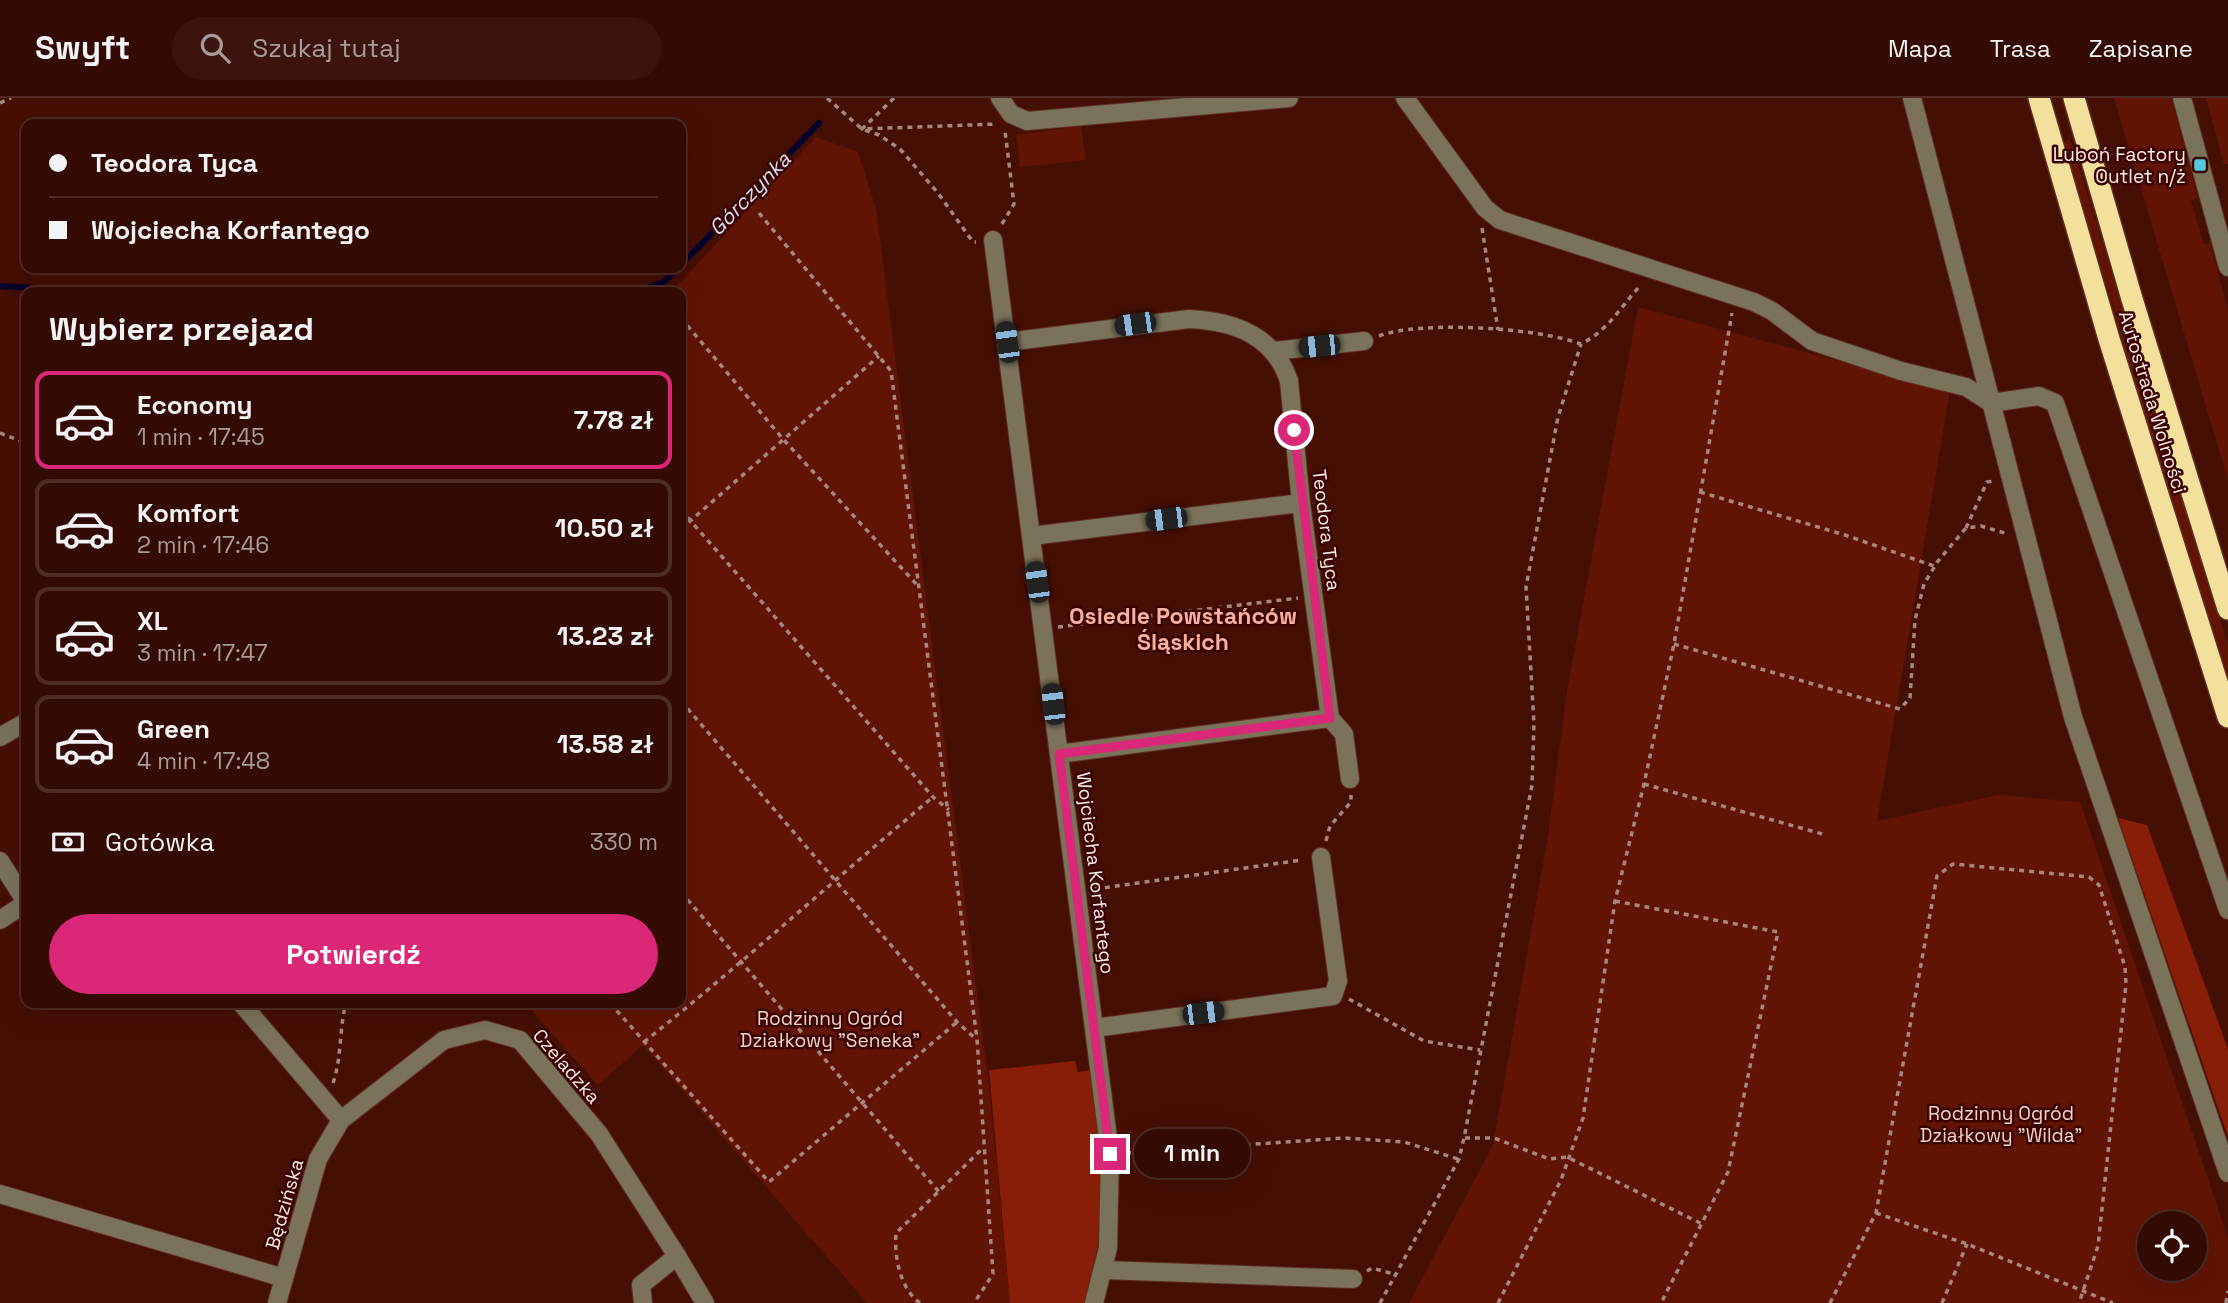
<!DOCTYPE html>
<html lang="pl">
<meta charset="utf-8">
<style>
body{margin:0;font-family:"Space Grotesk",sans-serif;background:#3c140d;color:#f1f3f6;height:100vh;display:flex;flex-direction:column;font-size:26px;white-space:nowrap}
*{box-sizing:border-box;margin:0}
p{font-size:23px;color:#a99b9a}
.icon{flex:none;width:38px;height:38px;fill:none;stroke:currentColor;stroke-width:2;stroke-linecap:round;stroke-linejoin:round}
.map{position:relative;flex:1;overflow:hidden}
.side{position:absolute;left:21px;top:189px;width:665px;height:721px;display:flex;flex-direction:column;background:#340b03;border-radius:14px;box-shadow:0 7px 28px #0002,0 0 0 2px #4e2b25}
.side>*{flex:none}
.top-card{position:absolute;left:21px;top:21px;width:665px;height:154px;border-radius:14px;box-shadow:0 7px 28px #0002,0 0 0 2px #4e2b25;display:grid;align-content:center;height:154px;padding:0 28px;background:#340b03}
.buttons{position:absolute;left:2137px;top:1113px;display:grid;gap:14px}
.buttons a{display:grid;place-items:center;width:70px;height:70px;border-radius:50%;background:#340b03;box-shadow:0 7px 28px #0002,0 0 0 2px #4e2b25;font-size:35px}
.end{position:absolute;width:32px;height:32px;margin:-16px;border:9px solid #db2777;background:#fff;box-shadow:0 0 0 4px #fff}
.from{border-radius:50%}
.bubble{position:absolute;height:49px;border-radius:24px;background:#340b03;box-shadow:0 7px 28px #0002,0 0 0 2px #4e2b25;font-size:23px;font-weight:700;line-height:49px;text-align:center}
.car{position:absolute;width:21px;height:42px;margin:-21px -10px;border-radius:9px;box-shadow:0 0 5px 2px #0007;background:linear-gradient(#222 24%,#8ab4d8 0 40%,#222 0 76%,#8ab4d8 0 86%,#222 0)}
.top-card b{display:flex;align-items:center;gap:24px;height:66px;font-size:26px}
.top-card b+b{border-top:2px solid #4e2b25}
.top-card i{width:18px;height:18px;background:#f1f3f6}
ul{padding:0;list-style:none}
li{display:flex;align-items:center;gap:21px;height:98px;margin:0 14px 10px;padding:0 14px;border:4px solid #4e2b25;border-radius:14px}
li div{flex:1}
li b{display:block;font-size:26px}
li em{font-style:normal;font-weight:700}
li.selected{border-color:#db2777}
li>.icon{width:63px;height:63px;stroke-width:1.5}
h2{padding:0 28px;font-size:32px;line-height:84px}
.pay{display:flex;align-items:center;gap:18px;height:77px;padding:0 28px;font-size:26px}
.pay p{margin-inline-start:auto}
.action{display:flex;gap:14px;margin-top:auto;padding:14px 28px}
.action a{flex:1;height:80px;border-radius:42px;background:#db2777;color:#fff;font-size:28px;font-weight:700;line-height:80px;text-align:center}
header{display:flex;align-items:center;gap:42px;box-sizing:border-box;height:98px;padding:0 35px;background:#340b03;border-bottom:2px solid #4e2b25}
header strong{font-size:33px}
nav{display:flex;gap:38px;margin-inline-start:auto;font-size:24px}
.search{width:490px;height:63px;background:#3c140d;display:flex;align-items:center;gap:18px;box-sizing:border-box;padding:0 24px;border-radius:38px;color:#a99b9a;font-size:26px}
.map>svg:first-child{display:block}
</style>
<header>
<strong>Swyft</strong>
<div class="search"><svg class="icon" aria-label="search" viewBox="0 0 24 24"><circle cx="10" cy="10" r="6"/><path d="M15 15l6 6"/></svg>Szukaj tutaj</div>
<nav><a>Mapa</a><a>Trasa</a><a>Zapisane</a></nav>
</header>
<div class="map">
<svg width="2228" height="1205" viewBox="0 0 2228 1205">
<rect width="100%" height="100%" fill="#460f04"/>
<!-- green -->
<g fill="#611404" fill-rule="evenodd">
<polygon points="2114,0 2171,0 2198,100 2191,103 2204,147 2210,145 2228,212 2228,382"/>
<polygon points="2206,0 2228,0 2228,66 2224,66"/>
<polygon points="1081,28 1086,62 1020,69 1016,37"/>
<polygon points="816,39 858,54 876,111 990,996 1010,1205 867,1205 643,947 598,987 525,905 681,905 681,194 666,194 675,190"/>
<polygon points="2070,40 2228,547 2228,580 2144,316 2065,48 2065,44"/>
<path d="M1638,209l312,84 -73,430 121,-26 82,7 148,436v65h-819l84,-158 55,-309 19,-145zM2149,1125h45v46h-45z"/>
</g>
<!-- forest -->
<g fill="#881e07">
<polygon points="2118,720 2147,727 2228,951 2228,1039"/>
<polygon points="1075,963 1078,974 1091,972 1103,1073 1103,1122 1086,1205 1010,1205 989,972"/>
</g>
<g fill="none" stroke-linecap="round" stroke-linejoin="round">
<!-- stream -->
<g stroke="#05022e" stroke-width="6">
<polyline points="681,167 819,25"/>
<polyline points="0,188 107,194"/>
<polyline points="638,194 665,183 678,170"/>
</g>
<defs>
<g id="minor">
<polyline points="1000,0 1011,16 1027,23 1289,0"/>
<polyline points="1405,0 1485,110 1500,122 1754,204 1772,213 1812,243 1901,273 1966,289 1991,305 2039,298 2055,305 2228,812"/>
<polyline points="1912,0 2073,619 2228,1075"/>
<polyline points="2182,0 2228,169"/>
<polyline points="993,142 1110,1056 1108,1150 1094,1205"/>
<path d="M1007,244l182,-23c45,2 85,16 100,62l12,122 29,215 14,16 6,45"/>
<polyline points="1274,253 1364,243"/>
<polyline points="1031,438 1301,405"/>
<polyline points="0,639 26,624"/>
<polyline points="1059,656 1330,620"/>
<polyline points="0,763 26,804"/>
<polyline points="0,822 26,805"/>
<polyline points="241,905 341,1022"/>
<polyline points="1094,930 1333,898 1338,883 1321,759"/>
<polyline points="0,1096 284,1180"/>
<polyline points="677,1158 705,1205"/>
<polyline points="1104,1172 1353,1181"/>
<polyline points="277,1205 318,1061 341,1022 444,942 485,932 520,942 599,1036 677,1158 641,1187 643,1205"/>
</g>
<g id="highway">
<polyline points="2039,0 2109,241 2228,619"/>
<polyline points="2074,0 2132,201 2228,511"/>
</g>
</defs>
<!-- minor casing -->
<use href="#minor" stroke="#5f2e24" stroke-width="20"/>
<!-- highway casing -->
<use href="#highway" stroke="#5f2e24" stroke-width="24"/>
<!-- path -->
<g stroke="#a7867f" stroke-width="3.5" stroke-dasharray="5 5" stroke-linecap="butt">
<polyline points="827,0 862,31 879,37 900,51 938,95 973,144 976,144"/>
<polyline points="894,0 862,31 997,26"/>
<polyline points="0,5 11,0"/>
<polyline points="759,115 891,273 977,941 993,1176 974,1205"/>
<polyline points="1002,126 1014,106 1005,33"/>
<polyline points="1482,130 1498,232"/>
<polyline points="681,220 783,341 918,488"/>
<path d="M1379,238c41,-16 161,-8 202,8 27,-13 40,-38 60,-59"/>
<polyline points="0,335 26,345"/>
<polyline points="1700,394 1845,437 1934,468"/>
<polyline points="681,412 933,699 949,712"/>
<polyline points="1966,430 1987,384 1994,383"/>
<polyline points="681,431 879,258"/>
<polyline points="1058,529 1298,500"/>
<polyline points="1674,546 1900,611 1910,600 1915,522 1924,486 1938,463 1966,430 1981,428 2008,436"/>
<polyline points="681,603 957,924 976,941"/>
<polyline points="1644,686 1826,737"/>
<polyline points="1326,743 1330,728 1351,704 1351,697"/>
<polyline points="1095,791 1302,762"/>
<polyline points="681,794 939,1094"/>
<polyline points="1615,803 1778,834 1728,1074 1661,1205"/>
<polyline points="1349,901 1424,943 1480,952"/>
<polyline points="610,905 769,1084 957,924"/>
<path d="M644,944c99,-79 192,-164 289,-245"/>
<path d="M333,985c9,-26 6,-54 13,-80"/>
<polyline points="1465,1040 1494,1040 1549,1061 1567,1059 1702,1126"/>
<polyline points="1126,1055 1344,1040 1404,1044 1458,1061"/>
<polyline points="1876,1115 1967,1146 2113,1205"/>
<polyline points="1367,1173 1372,1170 1397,1177"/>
<path d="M920,1205c-20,-14 -26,-47 -24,-70l88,-86"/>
<polyline points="1380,1205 1459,1061 1464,1040 1532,687 1534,626 1526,489 1558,319 1581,246"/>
<polyline points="1498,1205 1561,1082 1583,1020 1615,803 1644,686 1674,546 1732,215"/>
<polyline points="1830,1205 1876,1115 1937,778 1953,766 2089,779 2099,787 2125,869 2126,886 2098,1148 2079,1205"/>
<polyline points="1942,1205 1967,1146"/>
<polyline points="2226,1205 2228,1193"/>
</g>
<!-- minor -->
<use href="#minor" stroke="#7a7259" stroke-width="18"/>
<!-- highway -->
<use href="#highway" stroke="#f3e09d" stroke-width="21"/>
</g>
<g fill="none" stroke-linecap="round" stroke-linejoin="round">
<!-- route -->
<polyline stroke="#db2777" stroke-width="9" points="1110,1056 1059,656 1330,620 1294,332"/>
</g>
<!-- markers -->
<rect fill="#56c9e1" stroke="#3b0300" stroke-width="2.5" x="2193" y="60" width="14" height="14" rx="3.5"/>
<g text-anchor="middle" stroke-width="5" stroke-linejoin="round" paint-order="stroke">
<!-- poi labels -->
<g font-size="19" fill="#fcede9" stroke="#3b0300" text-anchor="end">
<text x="2186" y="63">Luboń Factory<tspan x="2186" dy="22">Outlet n/ż</tspan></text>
</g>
<!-- street labels -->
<g font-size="19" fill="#fcede9" stroke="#3b0300">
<text transform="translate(2153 304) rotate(73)" y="7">Autostrada Wolności</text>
<text transform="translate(1327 432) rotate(83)" y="7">Teodora Tyca</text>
<text transform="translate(1096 775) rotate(83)" y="7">Wojciecha Korfantego</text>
<text transform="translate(567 968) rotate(49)" y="7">Czeladzka</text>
<text transform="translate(284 1106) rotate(-74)" y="7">Będzińska</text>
</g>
<!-- park labels -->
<g font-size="19" fill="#f1d3cc" stroke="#3b0300">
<text x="830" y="927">Rodzinny Ogród<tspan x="830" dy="22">Działkowy "Seneka"</tspan></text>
<text x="2001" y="1022">Rodzinny Ogród<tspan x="2001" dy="22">Działkowy "Wilda"</tspan></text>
</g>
<!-- water labels -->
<g font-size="21" font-style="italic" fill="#d9e0f8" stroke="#3b0300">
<text transform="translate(750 96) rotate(-46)" y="7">Górczynka</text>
</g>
<!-- quarter labels -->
<g font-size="23" font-weight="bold" fill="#f7b09f" stroke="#3b0300">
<text x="1183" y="526">Osiedle Powstańców<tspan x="1183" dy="26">Śląskich</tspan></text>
</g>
</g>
</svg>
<div class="buttons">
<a><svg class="icon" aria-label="locate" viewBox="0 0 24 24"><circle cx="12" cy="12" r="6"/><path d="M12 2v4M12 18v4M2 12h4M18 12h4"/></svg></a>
</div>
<i class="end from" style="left:1294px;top:332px"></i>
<i class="end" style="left:1110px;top:1056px"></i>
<div class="bubble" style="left:1134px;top:1031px;width:116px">1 min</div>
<i class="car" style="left:1135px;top:226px;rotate:262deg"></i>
<i class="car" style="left:1007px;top:244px;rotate:352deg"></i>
<i class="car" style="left:1319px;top:248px;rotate:264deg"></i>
<i class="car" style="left:1166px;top:421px;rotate:263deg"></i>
<i class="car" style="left:1037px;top:484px;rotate:352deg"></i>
<i class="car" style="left:1053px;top:606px;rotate:353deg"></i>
<i class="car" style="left:1203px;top:915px;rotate:83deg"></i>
<div class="top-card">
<b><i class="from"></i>Teodora Tyca</b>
<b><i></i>Wojciecha Korfantego</b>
</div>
<section class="side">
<h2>Wybierz przejazd</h2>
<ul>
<li class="selected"><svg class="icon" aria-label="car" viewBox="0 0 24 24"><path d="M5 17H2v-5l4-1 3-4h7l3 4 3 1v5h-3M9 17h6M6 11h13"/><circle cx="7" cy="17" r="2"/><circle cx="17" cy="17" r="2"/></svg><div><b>Economy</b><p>1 min · 17:45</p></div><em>7.78 zł</em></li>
<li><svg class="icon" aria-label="car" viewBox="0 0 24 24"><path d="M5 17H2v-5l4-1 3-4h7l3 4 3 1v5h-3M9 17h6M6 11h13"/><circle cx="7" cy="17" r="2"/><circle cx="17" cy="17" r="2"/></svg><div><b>Komfort</b><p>2 min · 17:46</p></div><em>10.50 zł</em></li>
<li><svg class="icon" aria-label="car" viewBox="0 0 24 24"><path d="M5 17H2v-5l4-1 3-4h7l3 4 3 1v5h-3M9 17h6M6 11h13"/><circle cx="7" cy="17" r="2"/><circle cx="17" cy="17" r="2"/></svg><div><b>XL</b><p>3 min · 17:47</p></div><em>13.23 zł</em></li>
<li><svg class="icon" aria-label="car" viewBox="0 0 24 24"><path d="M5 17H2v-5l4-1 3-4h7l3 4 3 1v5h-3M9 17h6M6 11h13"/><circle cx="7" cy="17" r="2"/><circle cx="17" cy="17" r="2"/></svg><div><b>Green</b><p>4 min · 17:48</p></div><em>13.58 zł</em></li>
</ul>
<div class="pay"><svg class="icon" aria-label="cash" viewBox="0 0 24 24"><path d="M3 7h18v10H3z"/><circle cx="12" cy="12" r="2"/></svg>Gotówka<p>330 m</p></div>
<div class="action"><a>Potwierdź</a></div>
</section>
</div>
